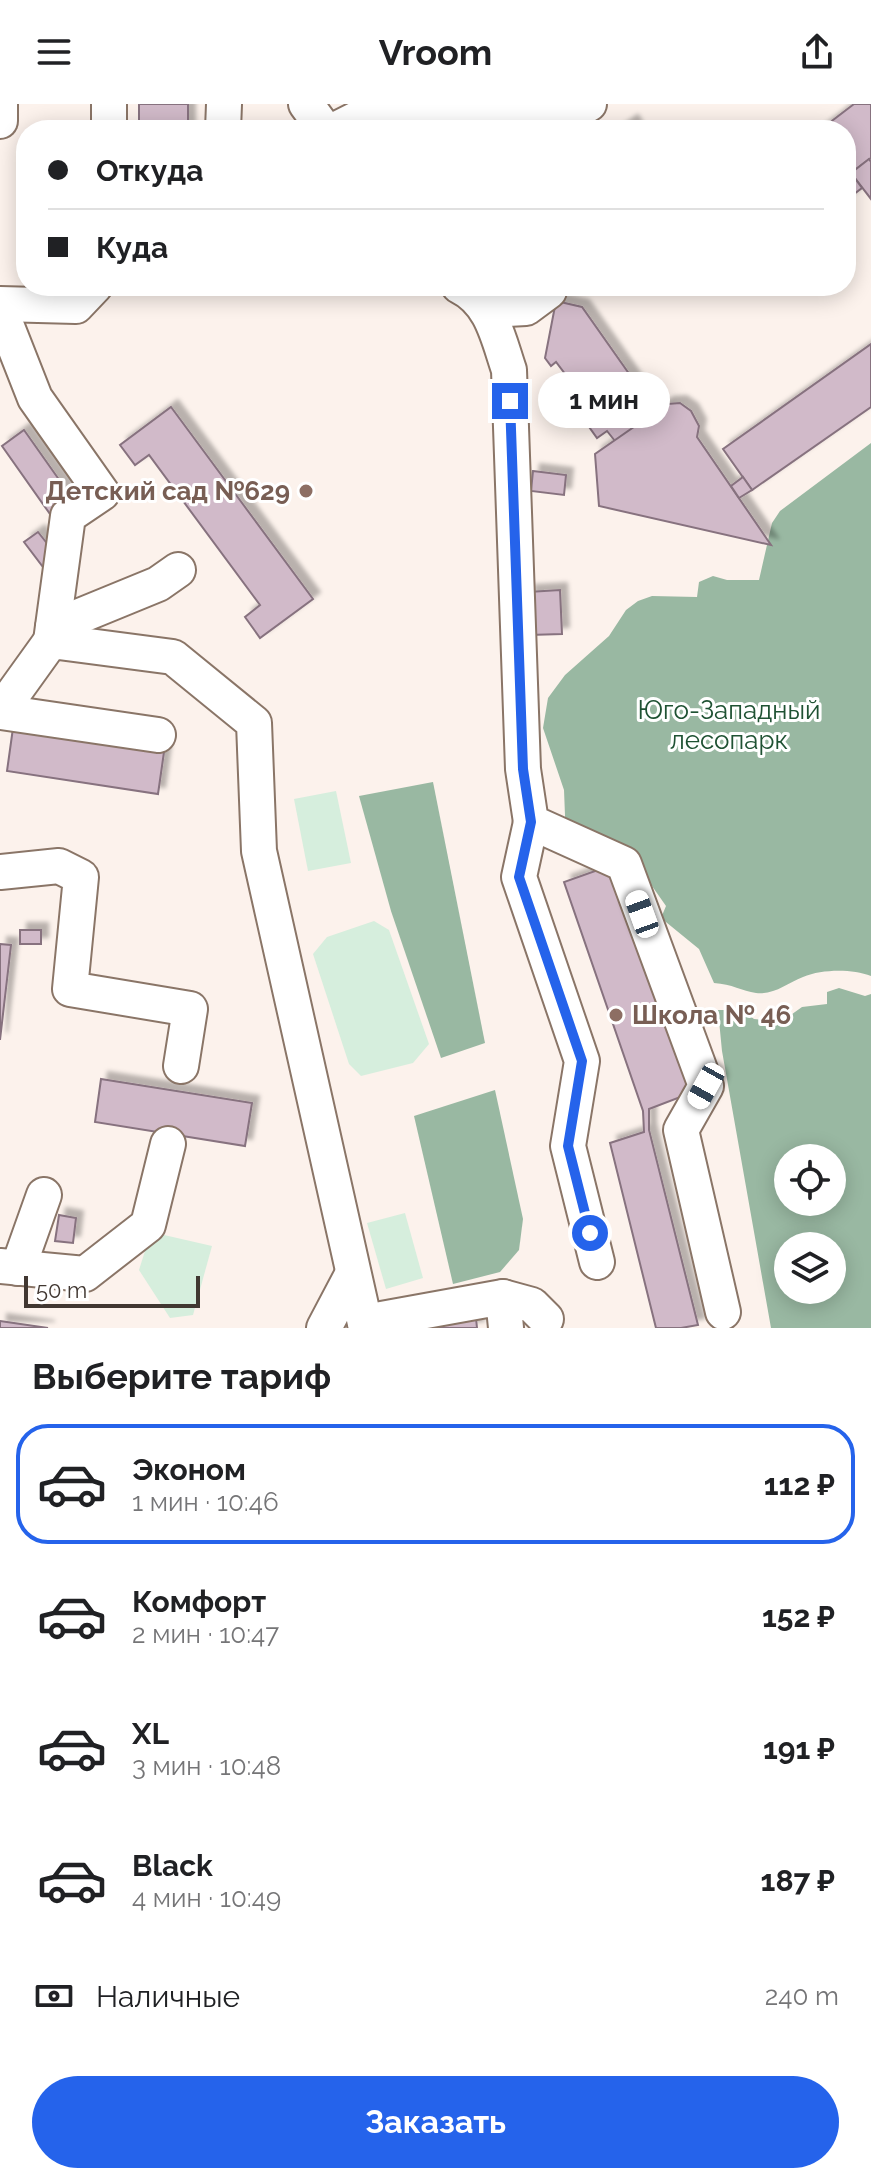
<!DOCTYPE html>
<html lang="ru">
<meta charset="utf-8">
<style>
body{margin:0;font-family:Raleway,sans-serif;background:#f6f6f6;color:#202124;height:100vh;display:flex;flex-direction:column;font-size:30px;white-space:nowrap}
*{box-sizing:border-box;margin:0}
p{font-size:26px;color:#757577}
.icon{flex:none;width:44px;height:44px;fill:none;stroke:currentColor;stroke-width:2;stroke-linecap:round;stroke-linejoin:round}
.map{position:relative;height:1224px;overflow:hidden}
.panel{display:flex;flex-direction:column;background:#fff;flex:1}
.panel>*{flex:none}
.hud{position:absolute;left:16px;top:16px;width:840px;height:176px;border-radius:32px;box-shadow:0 4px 20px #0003;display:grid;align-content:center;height:176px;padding:0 32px;background:#fff}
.fabs{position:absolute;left:774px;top:1040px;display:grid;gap:16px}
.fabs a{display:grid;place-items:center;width:72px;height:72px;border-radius:50%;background:#fff;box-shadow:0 4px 20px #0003;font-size:40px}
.scale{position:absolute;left:24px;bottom:20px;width:176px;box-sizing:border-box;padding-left:8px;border:4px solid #413731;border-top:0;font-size:22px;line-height:28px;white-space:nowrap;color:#413731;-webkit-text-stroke:6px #fff;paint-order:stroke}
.end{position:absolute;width:36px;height:36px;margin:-18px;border:10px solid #2563eb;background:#fff;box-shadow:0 0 0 4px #fff}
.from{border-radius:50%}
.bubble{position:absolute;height:56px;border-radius:28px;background:#fff;box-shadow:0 4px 20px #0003;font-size:26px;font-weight:700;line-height:56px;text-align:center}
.car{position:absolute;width:24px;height:48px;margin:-24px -12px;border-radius:10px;box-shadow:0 0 6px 2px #0007;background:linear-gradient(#fff 24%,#345 0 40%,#fff 0 76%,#345 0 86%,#fff 0)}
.hud b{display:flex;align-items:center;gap:28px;height:76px;font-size:30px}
.hud b+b{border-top:2px solid #e0e0e0}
.hud i{width:20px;height:20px;background:#202124}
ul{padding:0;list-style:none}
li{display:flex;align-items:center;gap:24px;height:120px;margin:0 16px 12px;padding:0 16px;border:4px solid transparent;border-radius:32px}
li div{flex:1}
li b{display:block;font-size:30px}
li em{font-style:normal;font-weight:700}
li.current{border-color:#2563eb}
li>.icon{width:72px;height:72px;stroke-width:1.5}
h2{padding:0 32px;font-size:36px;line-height:96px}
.pay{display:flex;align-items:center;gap:20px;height:88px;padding:0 32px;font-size:30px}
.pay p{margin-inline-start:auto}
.cta{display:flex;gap:16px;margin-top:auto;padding:16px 32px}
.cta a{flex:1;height:92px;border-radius:48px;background:#2563eb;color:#fff;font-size:32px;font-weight:700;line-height:92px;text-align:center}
header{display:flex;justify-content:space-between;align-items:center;height:104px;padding:0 32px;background:#fff;font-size:36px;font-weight:700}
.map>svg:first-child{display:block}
</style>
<header><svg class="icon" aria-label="menu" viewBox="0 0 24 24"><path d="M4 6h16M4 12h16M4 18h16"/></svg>Vroom<svg class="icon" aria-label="share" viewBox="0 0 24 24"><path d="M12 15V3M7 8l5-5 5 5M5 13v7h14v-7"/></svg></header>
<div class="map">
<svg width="871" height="1224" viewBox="0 0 871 1224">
<defs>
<filter id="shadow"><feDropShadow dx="7" dy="-7" stdDeviation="2" flood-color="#0004"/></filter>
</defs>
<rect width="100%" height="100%" fill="#fcf2ec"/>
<!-- green -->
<g fill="#d6eedd">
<polygon points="336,687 351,759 308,767 294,695"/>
<polygon points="374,817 389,826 429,940 413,959 361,972 349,960 313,850 327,833"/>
<polygon points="405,1109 423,1174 386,1185 367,1119"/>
<polygon points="151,1128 212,1142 193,1211 170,1214 139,1166"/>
</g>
<!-- forest -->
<g fill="#99b8a2" fill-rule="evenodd">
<path d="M871,339v533c-19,-7 -48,-7 -68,1 -16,6 -28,18 -47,16 -14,-2 -24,-9 -42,-10l-15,-34 -38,-31 5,-12 -14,-20 -14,-2 -72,-43 -2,-51 -21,-62 5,-30 17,-23 44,-39 17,-26 12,-9 14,-5 45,1 2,-15 14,-6 14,4h32l13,-57 8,-12z"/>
<polygon points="433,678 485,939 441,954 391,807 359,692"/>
<path d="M839,884l26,8 6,-2v334h-100l-49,-277 -4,-41h24l12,9 27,3 21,-15 25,-3v-12zM832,1054v44h-44v-44zM832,1142v44h-44v-44z"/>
<polygon points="495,986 523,1115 519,1146 500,1168 453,1180 414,1012"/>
</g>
<!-- building -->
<g fill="#d1bac9" stroke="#87727f" stroke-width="2" filter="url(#shadow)">
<rect x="139" y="0" width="49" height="26"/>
<polygon points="854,0 871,0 871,54 851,69 846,62 846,26 820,26"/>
<polygon points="631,18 636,26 619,26"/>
<polygon points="869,55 871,58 871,95 851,69"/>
<polygon points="846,62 862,84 846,96"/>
<polygon points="556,197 582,203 656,308 615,337 607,327 597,334 577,306 587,299 556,258 551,262 545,254"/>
<polygon points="871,240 871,303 752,386 723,345"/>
<polygon points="680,299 691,307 699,322 697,333 771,441 599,402 595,350 667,300"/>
<polygon points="171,303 313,495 260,534 245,513 260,501 149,351 135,361 120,341"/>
<polygon points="24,326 72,394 50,410 2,342"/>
<polygon points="533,367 566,371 564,391 531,387"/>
<polygon points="743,373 752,386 739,394 731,382"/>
<polygon points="38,428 57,452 43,463 24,438"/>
<polygon points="560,486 562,530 529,531 528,488"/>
<polygon points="13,624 164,648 158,690 7,667"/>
<polygon points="612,761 691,989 649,1005 649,1026 698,1221 681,1224 656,1224 610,1039 644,1028 643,1007 564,778"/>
<rect x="20" y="826" width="21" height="14"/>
<polygon points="0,840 11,841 0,936"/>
<polygon points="101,975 252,999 245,1042 95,1018"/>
<polygon points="59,1111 76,1114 73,1139 55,1137"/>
<polygon points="476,1214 477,1224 440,1224 439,1219"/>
<polygon points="0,1217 48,1224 0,1224"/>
</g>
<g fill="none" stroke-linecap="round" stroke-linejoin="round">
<defs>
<g id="minor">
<polyline points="0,0 0,17"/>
<polyline points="306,0 325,26"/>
<polyline points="109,26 109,0"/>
<polyline points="223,26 224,0"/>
<polyline points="335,26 378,4 562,15 589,0"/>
<path d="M459,182c33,16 39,52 50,84l14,399 8,53 93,42 82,222 -25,44 42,182"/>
<polyline points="0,200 76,202 95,182"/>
<polyline points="0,205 35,294 102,389 68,412 51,537"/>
<polyline points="488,206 526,204 549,187"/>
<polyline points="53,523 158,480 178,466"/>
<polyline points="0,608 51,537 173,553 254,619 259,747 366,1224"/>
<polyline points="1,608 158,631"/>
<polyline points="531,718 519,773 582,957 568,1042 597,1158"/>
<polyline points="0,768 59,762 81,773 70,885 190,905 181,962"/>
<polyline points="0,1162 85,1170 148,1121 168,1040"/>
<polyline points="18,1164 44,1091"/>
<polyline points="503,1193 532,1201 546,1215"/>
<polyline points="365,1218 503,1193 506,1224"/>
<polyline points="324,1224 353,1169"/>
</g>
</defs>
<!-- minor casing -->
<use href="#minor" stroke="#8a7567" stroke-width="38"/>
<!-- minor -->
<use href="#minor" stroke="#fff" stroke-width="34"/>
</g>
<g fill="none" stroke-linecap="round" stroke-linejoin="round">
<!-- route -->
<polyline stroke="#2563eb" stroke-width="10" points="510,297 523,665 531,718 519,773 582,957 568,1042 590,1129"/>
</g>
<!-- markers -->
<g fill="#8d6e63" stroke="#fff" stroke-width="3">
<circle cx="306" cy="387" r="8"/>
<circle cx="616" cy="911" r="8"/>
</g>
<g text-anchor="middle" stroke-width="6" stroke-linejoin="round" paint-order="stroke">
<!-- education labels -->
<g font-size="26" font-weight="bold" fill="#785e54" stroke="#fff" text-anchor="end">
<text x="290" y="396">Детский сад №629</text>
<text x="632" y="920" text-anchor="start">Школа № 46</text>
</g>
<!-- park labels -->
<g font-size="26" fill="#1f5233" stroke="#fff">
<text x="729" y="615">Юго-Западный<tspan x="729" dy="30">лесопарк</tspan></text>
</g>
</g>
</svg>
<div class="fabs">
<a><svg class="icon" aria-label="locate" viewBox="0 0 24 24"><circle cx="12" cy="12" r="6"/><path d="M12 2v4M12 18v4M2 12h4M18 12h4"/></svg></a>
<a><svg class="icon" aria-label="layers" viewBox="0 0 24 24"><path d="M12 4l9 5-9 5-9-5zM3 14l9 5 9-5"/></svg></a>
</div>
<div class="scale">50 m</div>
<i class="end from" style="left:590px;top:1129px"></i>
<i class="end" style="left:510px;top:297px"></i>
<div class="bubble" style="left:538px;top:268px;width:132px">1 мин</div>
<i class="car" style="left:642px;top:810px;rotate:340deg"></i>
<i class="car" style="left:706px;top:982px;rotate:209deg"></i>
<div class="hud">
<b><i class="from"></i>Откуда</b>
<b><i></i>Куда</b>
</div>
</div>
<section class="panel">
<h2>Выберите тариф</h2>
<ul>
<li class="current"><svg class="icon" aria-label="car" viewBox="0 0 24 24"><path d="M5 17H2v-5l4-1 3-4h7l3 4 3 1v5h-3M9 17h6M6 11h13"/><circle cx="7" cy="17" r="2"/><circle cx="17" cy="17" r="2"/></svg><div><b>Эконом</b><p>1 мин · 10:46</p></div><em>112 ₽</em></li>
<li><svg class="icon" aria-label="car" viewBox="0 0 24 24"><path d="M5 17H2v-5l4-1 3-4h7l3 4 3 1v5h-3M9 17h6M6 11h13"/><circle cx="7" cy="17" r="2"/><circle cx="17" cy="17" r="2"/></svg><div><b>Комфорт</b><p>2 мин · 10:47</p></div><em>152 ₽</em></li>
<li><svg class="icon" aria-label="car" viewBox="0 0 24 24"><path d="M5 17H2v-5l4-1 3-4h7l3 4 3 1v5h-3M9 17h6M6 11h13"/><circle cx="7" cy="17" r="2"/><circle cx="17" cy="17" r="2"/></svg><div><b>XL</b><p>3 мин · 10:48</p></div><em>191 ₽</em></li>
<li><svg class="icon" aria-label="car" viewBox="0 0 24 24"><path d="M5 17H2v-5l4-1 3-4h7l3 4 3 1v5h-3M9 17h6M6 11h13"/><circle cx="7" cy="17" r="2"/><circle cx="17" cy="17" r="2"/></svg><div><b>Black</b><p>4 мин · 10:49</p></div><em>187 ₽</em></li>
</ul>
<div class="pay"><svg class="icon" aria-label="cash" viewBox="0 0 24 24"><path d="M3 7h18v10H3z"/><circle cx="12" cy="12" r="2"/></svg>Наличные<p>240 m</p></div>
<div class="cta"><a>Заказать</a></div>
</section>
